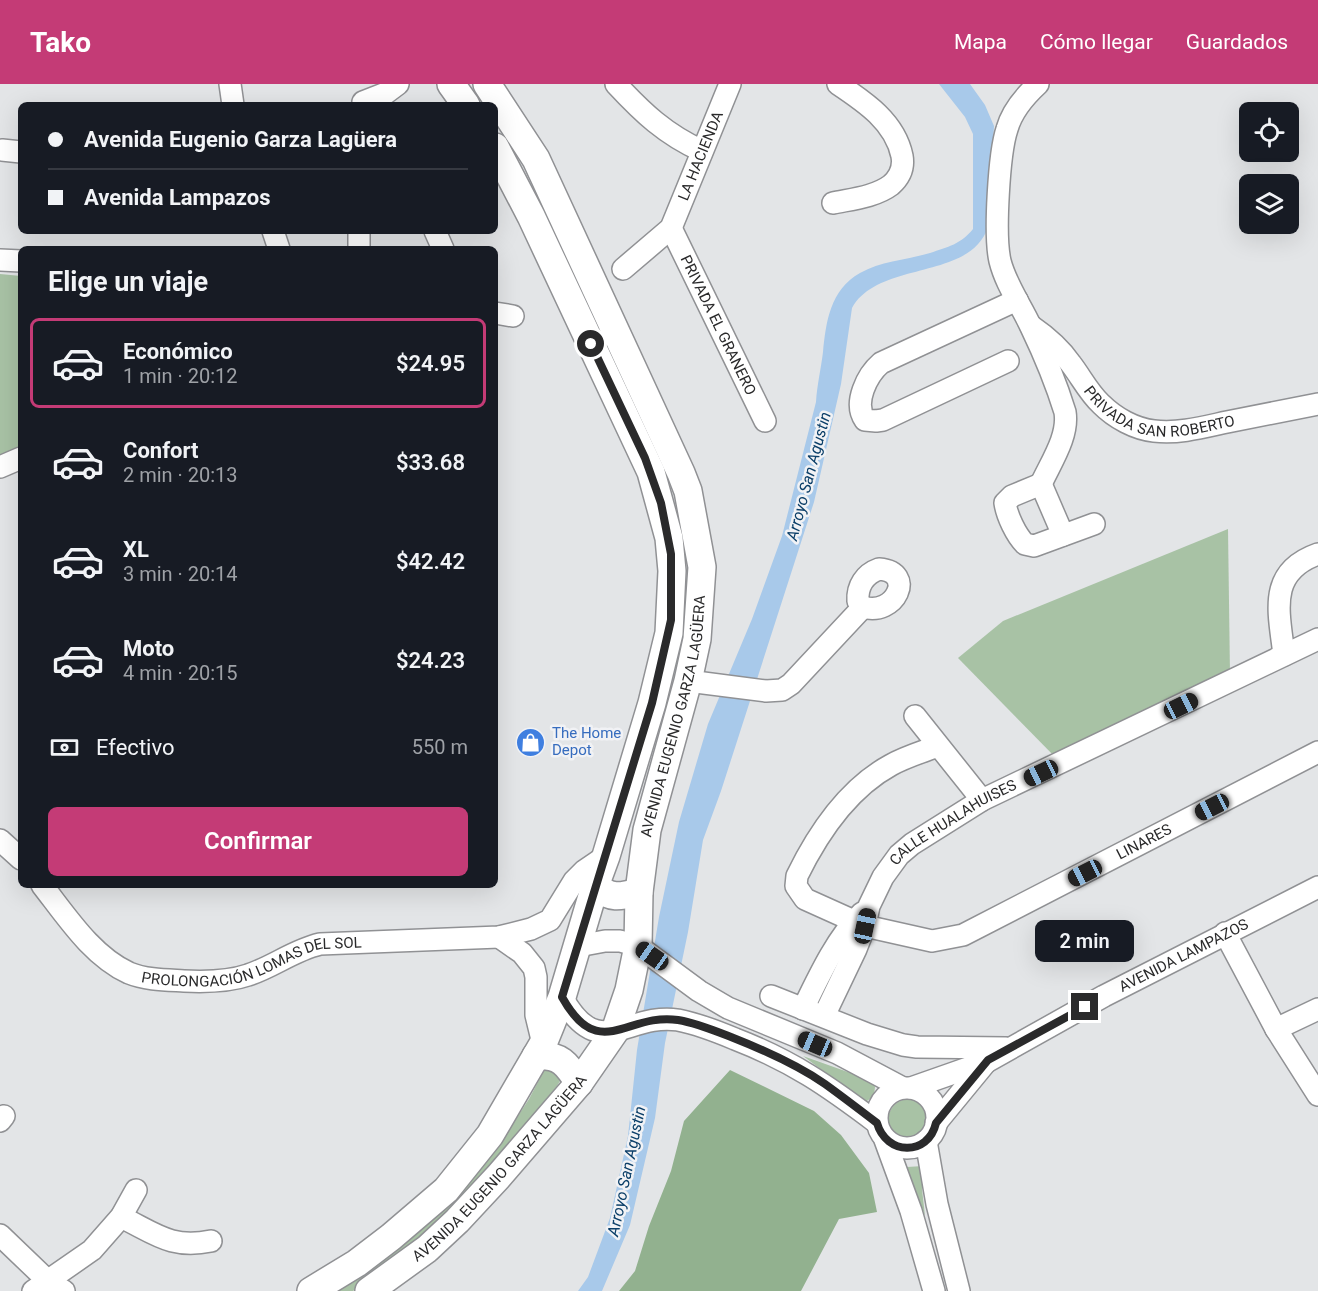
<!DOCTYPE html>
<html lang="es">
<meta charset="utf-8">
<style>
body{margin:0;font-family:Roboto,sans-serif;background:#20242c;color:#f1f3f6;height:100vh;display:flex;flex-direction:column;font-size:22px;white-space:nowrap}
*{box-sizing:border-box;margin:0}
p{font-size:20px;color:#9ea1a6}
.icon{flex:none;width:33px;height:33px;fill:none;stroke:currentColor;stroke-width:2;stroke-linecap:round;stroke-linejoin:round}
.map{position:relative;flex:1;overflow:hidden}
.details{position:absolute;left:18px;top:162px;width:480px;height:642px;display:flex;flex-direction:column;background:#171b24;border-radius:9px;box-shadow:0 6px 24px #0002}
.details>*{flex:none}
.banner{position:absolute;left:18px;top:18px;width:480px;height:132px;border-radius:9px;box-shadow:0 6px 24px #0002;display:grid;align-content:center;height:132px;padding:0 30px;background:#171b24}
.tools{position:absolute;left:1239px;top:18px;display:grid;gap:12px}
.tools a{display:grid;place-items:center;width:60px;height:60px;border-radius:9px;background:#171b24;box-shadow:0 6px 24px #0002;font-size:30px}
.end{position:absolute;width:27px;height:27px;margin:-14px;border:8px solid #2a2a2b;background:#fff;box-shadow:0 0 0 3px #fff}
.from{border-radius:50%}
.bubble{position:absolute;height:42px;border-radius:9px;background:#171b24;box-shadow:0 6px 24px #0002;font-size:20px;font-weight:600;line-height:42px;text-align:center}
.car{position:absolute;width:18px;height:36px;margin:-18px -9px;border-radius:8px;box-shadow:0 0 4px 2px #0007;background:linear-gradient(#222 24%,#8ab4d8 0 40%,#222 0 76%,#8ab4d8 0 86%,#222 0)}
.banner b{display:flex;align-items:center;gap:21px;height:57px;font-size:22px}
.banner b+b{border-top:2px solid #363941}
.banner i{width:15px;height:15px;background:#f1f3f6}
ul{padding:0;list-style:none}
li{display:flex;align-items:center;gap:18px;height:90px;margin:0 12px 9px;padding:0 18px;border:3px solid transparent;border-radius:9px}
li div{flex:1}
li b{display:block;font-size:22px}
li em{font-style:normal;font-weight:600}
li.on{border-color:#c43b76}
li>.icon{width:54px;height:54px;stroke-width:1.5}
h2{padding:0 30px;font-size:27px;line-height:72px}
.pay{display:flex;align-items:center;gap:15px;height:66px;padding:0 30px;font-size:22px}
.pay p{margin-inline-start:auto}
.button{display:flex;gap:12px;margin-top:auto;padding:12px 30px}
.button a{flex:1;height:69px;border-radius:9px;background:#c43b76;color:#fff;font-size:24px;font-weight:600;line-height:69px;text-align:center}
header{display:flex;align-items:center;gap:36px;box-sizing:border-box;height:84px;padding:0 30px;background:#c43b76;color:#fff}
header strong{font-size:28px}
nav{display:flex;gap:33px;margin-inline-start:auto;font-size:21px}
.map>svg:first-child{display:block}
</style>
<header>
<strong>Tako</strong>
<nav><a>Mapa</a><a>Cómo llegar</a><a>Guardados</a></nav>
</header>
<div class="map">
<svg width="1318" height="1207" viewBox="0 0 1318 1207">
<rect width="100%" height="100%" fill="#e3e5e7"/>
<!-- green -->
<g fill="#a8c2a5">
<polygon points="0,190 21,192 21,362 0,371"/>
<polygon points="1228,445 1230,591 1058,676 958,574 1003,537"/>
<polygon points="803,972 873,997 875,1003 874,1012 867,1017 858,1017 834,995"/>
<polygon points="547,981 563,992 557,1002 461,1120 402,1172 353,1207 335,1207 398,1165 429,1138 501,1058 529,1015"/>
<circle cx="909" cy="1036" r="21"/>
<polygon points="923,1082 922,1105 925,1132 907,1083"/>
</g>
<!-- forest -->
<polygon fill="#92b18f" points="730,986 814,1027 841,1051 869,1089 877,1128 839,1135 801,1207 619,1207 635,1187 649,1142 671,1087 684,1037"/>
<!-- water -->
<path fill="#a8c9ea" d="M939,0h31l15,21 9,21 -6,101c-18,54 -109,33 -136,81l-11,76 -27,118 -93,289 -18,49 -15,92 -23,111 -10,75 -25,107 -28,66h-24l10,-14 22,-59 18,-82 9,-86 22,-133 20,-95 29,-98 44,-105 30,-83 34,-134c1,-17 5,-33 7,-50 3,-30 7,-62 37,-79 21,-12 47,-13 70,-20 18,-6 31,-9 43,-24v-95l-8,-17z"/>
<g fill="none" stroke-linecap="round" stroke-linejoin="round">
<defs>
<g id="minor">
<polyline points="230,0 233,21"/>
<path d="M616,0c27,29 49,50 86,67"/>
<path d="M1038,0c-13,12 -26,27 -31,45 -8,24 -13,106 -7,132 6,24 21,44 31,66 13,27 25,56 34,85 4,24 -14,50 -24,72"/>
<polyline points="363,18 386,9 398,0"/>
<polyline points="2,66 21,68"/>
<path d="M833,119c19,-4 42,-6 58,-18 9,-8 13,-18 11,-29 -7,-34 -37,-54 -64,-72"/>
<path id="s1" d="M671,144l94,193"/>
<polyline points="273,147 279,165"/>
<polyline points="435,147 443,165"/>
<polyline points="359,165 359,147"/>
<polyline points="0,176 21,177"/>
<path id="s2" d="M623,185l48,-41 59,-144"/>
<polyline points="495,229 513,232"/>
<path id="s3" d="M1031,242c16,11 29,22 40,38 10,13 18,29 30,40 14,14 34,25 53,27 25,3 50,-4 73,-9 31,-6 61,-12 91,-18"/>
<path d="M1008,277l-125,59 -7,1 -11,-1c-12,-17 2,-45 16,-57l136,-63"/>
<polyline points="0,383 21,374"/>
<path d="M1041,400l-29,12 -7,7c2,13 11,32 20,41l9,2 60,-22"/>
<polyline points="1041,400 1063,451"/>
<path d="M879,485c38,3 16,48 -16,38l-5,-6c-1,-15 7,-27 21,-32z"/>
<path d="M1284,571c-5,-43 -17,-83 34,-101"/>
<polyline points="688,597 766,607 782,606 791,600 863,523"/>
<polyline points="915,632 982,716"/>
<path id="s4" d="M938,662c-16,6 -33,11 -47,19 -44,24 -73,68 -94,111l-1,10 9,13 60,27 67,15 31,-6 355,-183"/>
<polyline points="0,756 21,775"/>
<path id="s5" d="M42,801c25,32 50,71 87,88 17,7 38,7 55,8 21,1 44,1 64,-6 25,-8 46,-25 72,-31l179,-7 32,-8 19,-9 24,-39 10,-10 22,-15"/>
<polyline points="1225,849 1276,945 1318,1011"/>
<polyline points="499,853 522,869 534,884 536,893 536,931 543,960"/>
<polyline points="578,862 605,857 620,857 638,862 699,907 728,924 837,969 903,1004"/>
<polyline points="771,912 867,950 903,961 917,963 1006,964"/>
<path d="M562,913c37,67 65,15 116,23 20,4 38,11 57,19 57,22 93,47 142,84"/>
<path d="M803,925c15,-31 34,-72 59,-96"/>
<path id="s6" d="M824,932l32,-67 9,-23 4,-20 14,-29 16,-22 13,-11 70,-44 336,-161"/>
<polyline points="1276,945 1318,925"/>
<path id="s7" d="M911,1004l77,-27 116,-65 214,-109"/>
<circle cx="907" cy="1034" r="30"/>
<polyline points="0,1037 4,1032"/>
<polyline points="936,1039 987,977"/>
<polyline points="885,1056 911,1127 934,1207"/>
<polyline points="926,1057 937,1120 959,1207"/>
<path d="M121,1133c35,17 50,32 90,24"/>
<polyline points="0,1151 49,1198 64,1207"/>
<polyline points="33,1207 92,1166 121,1133 136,1106"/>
</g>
<g id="major">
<polyline points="451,0 466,21"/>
<path d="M595,802c16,13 24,11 44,6"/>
<path d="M536,972c24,-2 31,8 43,27"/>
<polyline points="311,1207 357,1179 391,1153 446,1106 490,1051 543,960 562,913 595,802 606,772 652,619 669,549 672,487 669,454 651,388 531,132 495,63"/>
<path id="s8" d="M369,1207l58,-42 30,-28 41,-44 81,-94 36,-52 14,-41 9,-44 1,-54 8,-62 41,-149 9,-42 5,-72 -14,-76 -7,-18 -145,-314 -49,-75"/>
</g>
</defs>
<!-- minor casing -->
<use href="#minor" stroke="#909194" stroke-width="24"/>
<!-- major casing -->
<use href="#major" stroke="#909194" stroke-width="30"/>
<!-- minor -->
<use href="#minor" stroke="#fff" stroke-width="21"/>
<!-- major -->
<use href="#major" stroke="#fff" stroke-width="27"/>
</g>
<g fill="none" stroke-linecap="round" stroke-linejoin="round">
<!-- route -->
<path stroke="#2a2a2b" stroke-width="8" d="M591,260l54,114 16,45 10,51v66l-19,83 -90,294c37,67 65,15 116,23 18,3 35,10 53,17 33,13 65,27 94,47 18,13 35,26 52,39 9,32 51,34 59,0l52,-63 97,-53"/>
</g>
<!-- icons -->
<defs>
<symbol id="shop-disc" viewBox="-11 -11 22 22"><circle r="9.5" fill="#3f7fe0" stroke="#f1f2f5"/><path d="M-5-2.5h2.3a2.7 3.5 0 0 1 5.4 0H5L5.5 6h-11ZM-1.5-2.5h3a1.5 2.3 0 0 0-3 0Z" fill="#fff"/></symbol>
</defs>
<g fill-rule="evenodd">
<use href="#shop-disc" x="514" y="642" width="33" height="33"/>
</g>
<g text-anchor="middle" stroke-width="5" stroke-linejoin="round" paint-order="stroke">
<!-- street labels -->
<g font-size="15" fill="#2a2a2b" stroke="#f1f2f5">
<text dy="5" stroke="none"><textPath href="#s2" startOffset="141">LA HACIENDA</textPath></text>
<text dy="5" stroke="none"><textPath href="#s1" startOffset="108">PRIVADA EL GRANERO</textPath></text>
<text dy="5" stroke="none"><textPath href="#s3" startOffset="166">PRIVADA SAN ROBERTO</textPath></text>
<text dy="5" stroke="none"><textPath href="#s8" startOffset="682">AVENIDA EUGENIO GARZA LAGÜERA</textPath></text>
<text dy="5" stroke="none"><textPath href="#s6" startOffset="242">CALLE HUALAHUISES</textPath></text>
<text dy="5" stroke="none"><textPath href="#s4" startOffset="594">LINARES</textPath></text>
<text dy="5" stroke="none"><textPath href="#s7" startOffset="304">AVENIDA LAMPAZOS</textPath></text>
<text dy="5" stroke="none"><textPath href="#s5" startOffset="252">PROLONGACIÓN LOMAS DEL SOL</textPath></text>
<text dy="5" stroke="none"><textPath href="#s8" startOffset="180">AVENIDA EUGENIO GARZA LAGÜERA</textPath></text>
</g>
<!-- shop labels -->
<g font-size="15" fill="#366cbe" stroke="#f1f2f5" text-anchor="start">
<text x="552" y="654">The Home<tspan x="552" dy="17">Depot</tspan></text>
</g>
<!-- water labels -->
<g font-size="16" font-style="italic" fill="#0a3e68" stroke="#f1f2f5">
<text transform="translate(808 392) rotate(-75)" y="6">Arroyo San Agustin</text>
<text transform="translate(626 1087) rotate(-78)" y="6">Arroyo San Agustin</text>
</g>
</g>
</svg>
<div class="tools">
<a><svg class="icon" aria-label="locate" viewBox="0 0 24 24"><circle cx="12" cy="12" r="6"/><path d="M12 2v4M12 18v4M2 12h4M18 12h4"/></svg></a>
<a><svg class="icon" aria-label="layers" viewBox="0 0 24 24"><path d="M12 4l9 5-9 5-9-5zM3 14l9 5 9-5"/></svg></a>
</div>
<i class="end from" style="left:591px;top:260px"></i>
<i class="end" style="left:1085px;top:923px"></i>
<div class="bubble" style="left:1035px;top:836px;width:99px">2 min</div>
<i class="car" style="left:1181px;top:622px;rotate:64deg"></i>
<i class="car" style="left:1041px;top:689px;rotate:245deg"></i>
<i class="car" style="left:1212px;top:723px;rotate:243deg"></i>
<i class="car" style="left:1085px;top:789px;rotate:243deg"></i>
<i class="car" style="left:865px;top:842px;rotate:12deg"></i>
<i class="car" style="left:652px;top:872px;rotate:305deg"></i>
<i class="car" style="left:815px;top:960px;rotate:293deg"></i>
<div class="banner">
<b><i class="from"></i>Avenida Eugenio Garza Lagüera</b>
<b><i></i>Avenida Lampazos</b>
</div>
<section class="details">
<h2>Elige un viaje</h2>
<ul>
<li class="on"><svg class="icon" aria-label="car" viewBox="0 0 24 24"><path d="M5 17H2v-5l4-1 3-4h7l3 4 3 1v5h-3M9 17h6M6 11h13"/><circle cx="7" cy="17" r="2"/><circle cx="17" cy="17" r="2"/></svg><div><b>Económico</b><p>1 min · 20:12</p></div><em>$24.95</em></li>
<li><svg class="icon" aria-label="car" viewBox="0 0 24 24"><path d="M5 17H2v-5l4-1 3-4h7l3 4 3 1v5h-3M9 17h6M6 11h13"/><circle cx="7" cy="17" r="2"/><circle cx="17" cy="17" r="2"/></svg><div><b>Confort</b><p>2 min · 20:13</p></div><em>$33.68</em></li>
<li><svg class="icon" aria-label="car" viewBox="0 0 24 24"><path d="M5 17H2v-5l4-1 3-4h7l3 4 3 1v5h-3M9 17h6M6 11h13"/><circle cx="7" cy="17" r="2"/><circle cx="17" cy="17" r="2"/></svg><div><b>XL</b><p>3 min · 20:14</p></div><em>$42.42</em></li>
<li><svg class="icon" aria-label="car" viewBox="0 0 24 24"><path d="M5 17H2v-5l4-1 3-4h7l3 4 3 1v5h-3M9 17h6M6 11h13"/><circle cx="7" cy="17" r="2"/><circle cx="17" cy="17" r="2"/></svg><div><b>Moto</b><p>4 min · 20:15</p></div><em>$24.23</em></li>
</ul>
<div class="pay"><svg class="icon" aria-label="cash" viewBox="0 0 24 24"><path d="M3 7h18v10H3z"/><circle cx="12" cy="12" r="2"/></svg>Efectivo<p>550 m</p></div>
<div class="button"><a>Confirmar</a></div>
</section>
</div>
